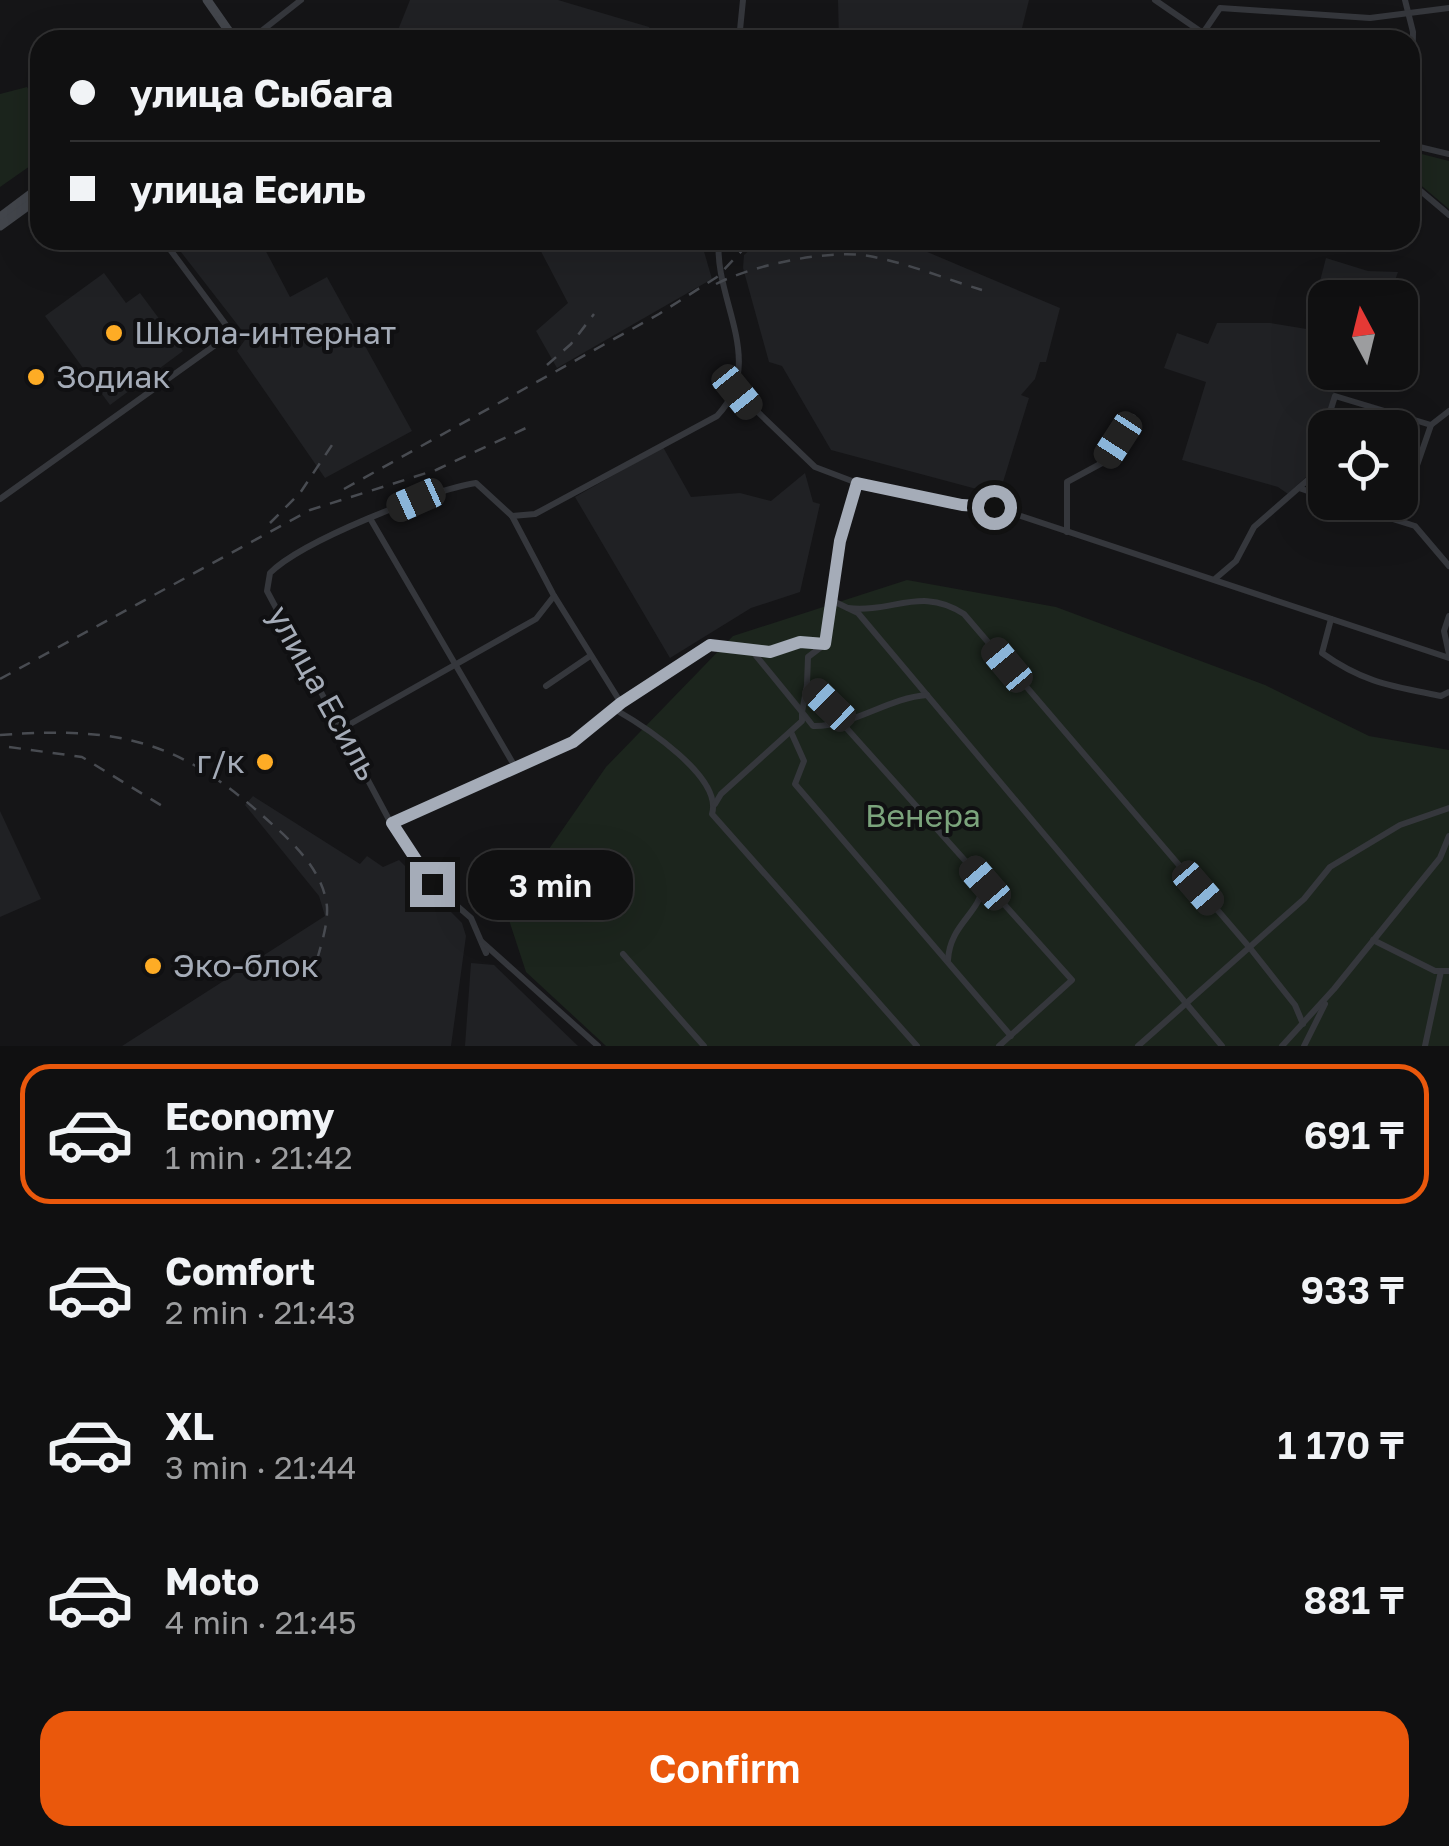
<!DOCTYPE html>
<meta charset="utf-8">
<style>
body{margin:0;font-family:"Golos Text",sans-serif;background:#19191a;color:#f1f3f6;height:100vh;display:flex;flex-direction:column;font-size:38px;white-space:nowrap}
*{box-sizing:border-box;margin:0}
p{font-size:32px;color:#9c9d9f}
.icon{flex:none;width:55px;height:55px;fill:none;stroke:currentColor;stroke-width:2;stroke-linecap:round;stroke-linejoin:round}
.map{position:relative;height:1046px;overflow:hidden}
.details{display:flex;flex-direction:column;background:#101011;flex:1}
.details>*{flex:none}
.hud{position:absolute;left:30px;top:30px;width:1390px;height:220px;border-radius:30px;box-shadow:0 10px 40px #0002,0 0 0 2px #303031;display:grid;align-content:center;height:220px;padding:0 40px;background:#101011}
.needle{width:65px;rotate:353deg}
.controls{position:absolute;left:1308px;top:280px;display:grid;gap:20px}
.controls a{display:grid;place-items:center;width:110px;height:110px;border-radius:20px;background:#101011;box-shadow:0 10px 40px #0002,0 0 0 2px #303031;font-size:50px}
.end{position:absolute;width:45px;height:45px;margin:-22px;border:12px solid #a5acb8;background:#111;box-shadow:0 0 0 5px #111}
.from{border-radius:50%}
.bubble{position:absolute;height:70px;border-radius:30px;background:#101011;box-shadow:0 10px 40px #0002,0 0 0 2px #303031;font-size:32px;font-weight:600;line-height:70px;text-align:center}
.car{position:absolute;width:30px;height:60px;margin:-30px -15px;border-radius:12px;box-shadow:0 0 8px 2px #0007;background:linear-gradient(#222 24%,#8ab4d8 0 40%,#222 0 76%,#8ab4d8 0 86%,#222 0)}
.hud b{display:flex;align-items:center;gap:35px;height:95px;font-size:38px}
.hud b+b{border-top:2px solid #303031}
.hud i{width:25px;height:25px;background:#f1f3f6}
ul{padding:18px 0 0;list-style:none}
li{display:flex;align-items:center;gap:30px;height:140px;margin:0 20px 15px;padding:0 20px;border:5px solid transparent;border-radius:30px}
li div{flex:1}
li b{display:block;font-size:38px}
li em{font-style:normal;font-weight:600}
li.active{border-color:#ea580c}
li>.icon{width:90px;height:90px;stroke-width:1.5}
.button{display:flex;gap:20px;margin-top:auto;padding:20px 40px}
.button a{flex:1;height:115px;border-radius:30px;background:#ea580c;color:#fff;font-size:40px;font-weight:600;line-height:115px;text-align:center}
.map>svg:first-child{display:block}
</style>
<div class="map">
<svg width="1449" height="1046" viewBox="0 0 1449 1046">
<rect width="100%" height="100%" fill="#151517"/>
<!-- built -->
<g fill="#202124">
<polygon points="410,0 558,0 649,27 653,36 652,40 394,40"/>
<polygon points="838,0 1029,0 1019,40 839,40"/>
<polygon points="177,240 260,240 290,297 327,277 412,431 325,478 237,351 247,337 174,243"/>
<polygon points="535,240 685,240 703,248 712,279 557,368 536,331 568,303"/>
<polygon points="761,240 899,240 1060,308 1046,362 1040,362 1035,379 1021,395 1029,398 999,495 831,450 782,366 769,362 743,268 744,255"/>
<polygon points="1326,258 1368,271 1398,272 1389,297 1325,298 1325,312 1314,304"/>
<polygon points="104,273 126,303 140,293 183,351 110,405 45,316"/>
<polygon points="1217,323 1270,323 1325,332 1325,372 1341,373 1307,476 1288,494 1278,487 1182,460 1206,382 1164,368 1177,333 1208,344"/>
<polygon points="663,447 691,497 740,493 771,501 805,473 813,502 820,504 800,592 751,608 670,658 575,497"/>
<polygon points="253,796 360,864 367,856 383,867 399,860 462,923 466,936 451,1046 122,1046 325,916 319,896 245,805"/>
<polygon points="0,811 41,899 0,917"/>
<polygon points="471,963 494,965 578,1046 465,1046"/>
</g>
<!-- green -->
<g fill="#1c251d">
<polygon points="27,87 40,106 40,159 0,187 0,94"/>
<polygon points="1410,151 1449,161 1449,209 1410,176"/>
<polygon points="907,580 1056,607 1265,685 1369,736 1449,750 1449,1046 606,1046 526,972 506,911 606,767 733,636"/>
</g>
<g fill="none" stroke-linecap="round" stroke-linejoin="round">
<!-- street -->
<g stroke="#35373c" stroke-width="6">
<polyline points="1155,0 1213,40"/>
<polyline points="1405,0 1413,32 1411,145"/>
<polyline points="1203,33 1220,8 1370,18 1449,8"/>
<polyline points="250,40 301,0"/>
<polyline points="739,40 743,0"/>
<polyline points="1411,145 1449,154"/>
<polyline points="1410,182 1449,215"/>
<polyline points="163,240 235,337"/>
<polyline points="737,392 815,467 873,489 994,507 1449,658"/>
<polyline points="1325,428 1335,396 1431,425"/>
<polyline points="857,483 840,541 825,644 808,657 807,684 1072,980 999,1046"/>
<polyline points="1299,488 1325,497"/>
<polyline points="0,499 232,333"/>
<polyline points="1339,502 1415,526 1449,566"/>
<path d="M512,516l23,-2 182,-98c51,-54 -4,-117 2,-176"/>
<polyline points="371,520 514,765"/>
<polyline points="1398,520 1431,425 1449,411"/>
<polyline points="1067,532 1067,482 1102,463 1133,417"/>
<polyline points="1216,578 1236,561 1254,527 1310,478 1325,429"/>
<polyline points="833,601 858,613 1222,1046"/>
<path d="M848,608c46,5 73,-22 116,6l286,334 45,57 8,19"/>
<polyline points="1449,616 1444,631 1449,654"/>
<path d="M1331,619l-9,34c42,30 70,33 119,43l8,-4"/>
<path d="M807,685l-5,27 11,14c40,1 74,-28 114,-31"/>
<polyline points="546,686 590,656"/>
<polyline points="621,703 710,645 770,652 800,642 824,644"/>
<path d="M616,710c28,16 107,67 96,104l205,232"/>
<polyline points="343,728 536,619 554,596"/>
<polyline points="791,732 804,761 795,784 1011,1036"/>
<polyline points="715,804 721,794 802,721 802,712 753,652"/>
<path d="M392,823l181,-82 48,-38 -68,-109 -41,-78 -36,-33c-46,7 -174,58 -206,90l-3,18 127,238 38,55 39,34 15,35"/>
<polyline points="1373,940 1435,971 1449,971"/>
<polyline points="482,942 598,1046"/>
<polyline points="623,954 704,1046"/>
<path d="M948,960c2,-36 31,-45 36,-76"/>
<polyline points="1138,1046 1304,899 1330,867 1400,825 1449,808"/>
<polyline points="1282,1046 1334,989 1440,858 1449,836"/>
<polyline points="1304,1046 1325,1004"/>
<polyline points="1425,1046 1441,971"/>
</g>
<!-- secondary -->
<g stroke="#43464c" stroke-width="9">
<polyline points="207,0 235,40"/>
<polyline points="0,217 40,187"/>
<polyline points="0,226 40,197"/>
</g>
<!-- rail -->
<g stroke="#484b51" stroke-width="2.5" stroke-dasharray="12 10" stroke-linecap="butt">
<path d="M716,284c37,-19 112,-35 153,-28 38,7 77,23 113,34"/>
<polyline points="547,365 571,344 594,314"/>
<polyline points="344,489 659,314 717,277 752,240"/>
<polyline points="270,523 300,493 332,445"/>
<polyline points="0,679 310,510 436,470 526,428"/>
<path d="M0,735c123,-9 182,6 273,90 24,21 51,49 54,82 1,22 -9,46 -14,68"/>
<polyline points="9,747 82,757 164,807"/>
</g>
</g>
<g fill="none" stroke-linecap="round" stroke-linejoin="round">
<!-- route -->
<polyline stroke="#a5acb8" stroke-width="12" points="432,884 392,823 573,742 621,703 710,645 770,652 800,642 825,644 840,541 857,483 962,505 994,507"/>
</g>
<!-- markers -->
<g fill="#feac25" stroke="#101012" stroke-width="4">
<circle cx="114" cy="333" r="10"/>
<circle cx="36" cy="377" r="10"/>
<circle cx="265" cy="762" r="10"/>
<circle cx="153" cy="966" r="10"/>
</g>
<g text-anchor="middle" stroke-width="8" stroke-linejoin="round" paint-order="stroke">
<!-- poi labels -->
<g font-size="32" fill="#a5acb8" stroke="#101012" text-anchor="start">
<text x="134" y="344">Школа-интернат</text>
<text x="56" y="388">Зодиак</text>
<text x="245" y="773" text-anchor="end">г/к</text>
<text x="173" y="977">Эко-блок</text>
</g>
<!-- street labels -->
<g font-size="32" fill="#a5acb8" stroke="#101012">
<text transform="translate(323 693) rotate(61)" y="11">улица Есиль</text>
</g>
<!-- park labels -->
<g font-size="32" fill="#7ba47c" stroke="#101012">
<text x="923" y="827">Венера</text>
</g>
</g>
</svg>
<div class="controls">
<a><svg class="needle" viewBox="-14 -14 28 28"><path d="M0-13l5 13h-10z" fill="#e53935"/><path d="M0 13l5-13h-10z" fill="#9c9d9f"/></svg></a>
<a><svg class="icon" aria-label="locate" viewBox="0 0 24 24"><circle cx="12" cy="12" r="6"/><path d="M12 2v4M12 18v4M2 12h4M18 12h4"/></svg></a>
</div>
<i class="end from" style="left:994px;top:507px"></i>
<i class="end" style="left:432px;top:884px"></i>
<div class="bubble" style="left:468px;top:850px;width:165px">3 min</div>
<i class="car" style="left:737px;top:392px;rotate:141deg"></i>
<i class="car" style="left:1118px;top:440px;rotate:213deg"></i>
<i class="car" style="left:416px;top:500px;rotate:246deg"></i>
<i class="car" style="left:1007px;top:665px;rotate:320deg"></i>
<i class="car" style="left:829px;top:705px;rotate:314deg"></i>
<i class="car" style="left:985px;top:883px;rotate:319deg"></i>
<i class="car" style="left:1198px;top:888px;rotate:139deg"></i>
<div class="hud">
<b><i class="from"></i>улица Сыбага</b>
<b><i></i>улица Есиль</b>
</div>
</div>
<section class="details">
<ul>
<li class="active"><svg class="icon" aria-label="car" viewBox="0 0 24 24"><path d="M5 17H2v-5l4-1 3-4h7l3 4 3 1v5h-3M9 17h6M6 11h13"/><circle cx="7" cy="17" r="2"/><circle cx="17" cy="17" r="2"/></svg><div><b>Economy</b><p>1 min · 21:42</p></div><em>691 ₸</em></li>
<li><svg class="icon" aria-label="car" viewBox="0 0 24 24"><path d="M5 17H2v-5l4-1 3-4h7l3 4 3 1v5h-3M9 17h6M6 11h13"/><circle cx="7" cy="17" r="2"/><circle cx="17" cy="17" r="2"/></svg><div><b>Comfort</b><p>2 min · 21:43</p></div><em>933 ₸</em></li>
<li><svg class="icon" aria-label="car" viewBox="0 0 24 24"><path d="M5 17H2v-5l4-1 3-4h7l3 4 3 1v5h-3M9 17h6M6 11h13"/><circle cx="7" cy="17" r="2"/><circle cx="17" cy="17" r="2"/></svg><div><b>XL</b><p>3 min · 21:44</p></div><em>1 170 ₸</em></li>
<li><svg class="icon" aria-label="car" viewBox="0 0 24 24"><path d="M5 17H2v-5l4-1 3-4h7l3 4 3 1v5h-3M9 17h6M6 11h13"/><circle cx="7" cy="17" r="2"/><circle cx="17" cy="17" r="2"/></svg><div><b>Moto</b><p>4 min · 21:45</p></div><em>881 ₸</em></li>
</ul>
<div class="button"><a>Confirm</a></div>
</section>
